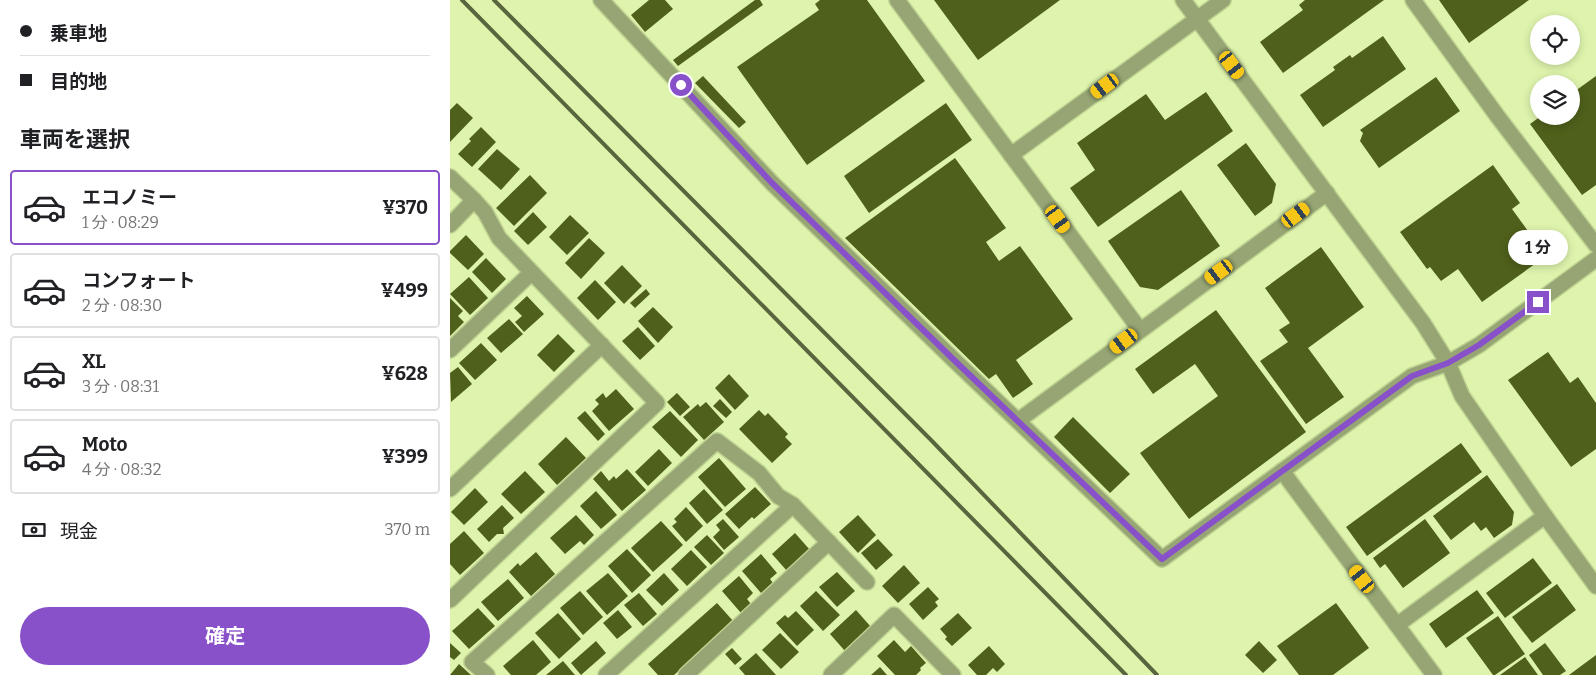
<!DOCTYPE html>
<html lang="ja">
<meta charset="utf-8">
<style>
body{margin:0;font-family:Bitter,"Noto Sans JP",serif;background:#f2f2f2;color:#202124;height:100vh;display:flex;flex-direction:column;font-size:19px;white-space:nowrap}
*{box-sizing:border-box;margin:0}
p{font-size:16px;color:#757577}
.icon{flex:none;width:28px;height:28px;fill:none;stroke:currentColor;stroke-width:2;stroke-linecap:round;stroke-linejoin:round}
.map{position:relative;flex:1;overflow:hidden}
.details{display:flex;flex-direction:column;background:#fff;width:450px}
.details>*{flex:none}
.top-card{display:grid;align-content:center;height:110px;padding:0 20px;background:#fff}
.buttons{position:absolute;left:1080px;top:15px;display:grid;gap:10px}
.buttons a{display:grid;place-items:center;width:50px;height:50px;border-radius:50%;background:#fff;box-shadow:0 2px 8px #0003;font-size:25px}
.end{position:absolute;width:22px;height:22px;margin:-11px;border:6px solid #8951c9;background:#fff;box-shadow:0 0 0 2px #fff}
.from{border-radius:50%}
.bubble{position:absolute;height:35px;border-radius:18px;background:#fff;box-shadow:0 2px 8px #0003;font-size:16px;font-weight:700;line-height:35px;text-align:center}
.car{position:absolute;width:15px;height:30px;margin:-15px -8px;border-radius:6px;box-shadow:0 0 4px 1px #0007;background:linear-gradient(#f5c518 24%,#345 0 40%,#f5c518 0 76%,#345 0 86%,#f5c518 0)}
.top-card b{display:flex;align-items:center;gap:18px;height:48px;font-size:19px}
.top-card b+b{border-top:1px solid #e0e0e0}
.top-card i{width:12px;height:12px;background:#202124}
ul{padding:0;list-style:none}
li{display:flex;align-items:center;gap:15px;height:75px;margin:0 10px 8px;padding:0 10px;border:2px solid #e0e0e0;border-radius:5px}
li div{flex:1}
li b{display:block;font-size:19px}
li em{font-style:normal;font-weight:700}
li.active{border-color:#8951c9}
li>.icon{width:45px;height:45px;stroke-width:1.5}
h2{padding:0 20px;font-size:22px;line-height:60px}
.pay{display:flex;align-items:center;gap:12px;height:55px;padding:0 20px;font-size:19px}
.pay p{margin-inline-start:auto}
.action{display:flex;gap:10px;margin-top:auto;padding:10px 20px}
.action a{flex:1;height:58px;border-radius:30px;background:#8951c9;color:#fff;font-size:20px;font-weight:700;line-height:58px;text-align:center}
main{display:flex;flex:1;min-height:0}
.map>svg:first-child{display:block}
</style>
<main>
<section class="details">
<div class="top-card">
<b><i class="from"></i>乗車地</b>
<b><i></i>目的地</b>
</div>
<h2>車両を選択</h2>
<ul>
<li class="active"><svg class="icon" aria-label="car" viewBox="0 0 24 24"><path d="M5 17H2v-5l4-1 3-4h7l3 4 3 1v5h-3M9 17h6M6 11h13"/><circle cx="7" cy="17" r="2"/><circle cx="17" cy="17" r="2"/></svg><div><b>エコノミー</b><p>1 分 · 08:29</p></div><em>¥370</em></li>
<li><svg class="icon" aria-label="car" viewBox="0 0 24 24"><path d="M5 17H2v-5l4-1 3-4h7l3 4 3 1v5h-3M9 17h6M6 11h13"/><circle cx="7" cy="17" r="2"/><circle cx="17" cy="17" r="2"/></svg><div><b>コンフォート</b><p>2 分 · 08:30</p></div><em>¥499</em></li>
<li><svg class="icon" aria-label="car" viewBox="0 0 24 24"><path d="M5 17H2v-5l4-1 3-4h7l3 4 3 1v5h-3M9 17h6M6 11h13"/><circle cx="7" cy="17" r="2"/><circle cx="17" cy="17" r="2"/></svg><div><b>XL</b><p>3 分 · 08:31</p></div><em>¥628</em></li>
<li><svg class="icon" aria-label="car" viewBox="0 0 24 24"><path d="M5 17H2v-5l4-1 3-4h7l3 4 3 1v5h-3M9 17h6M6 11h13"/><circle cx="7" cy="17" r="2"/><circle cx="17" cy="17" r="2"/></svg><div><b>Moto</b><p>4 分 · 08:32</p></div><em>¥399</em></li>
</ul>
<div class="pay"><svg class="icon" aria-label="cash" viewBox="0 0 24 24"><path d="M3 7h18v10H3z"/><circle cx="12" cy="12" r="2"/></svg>現金<p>370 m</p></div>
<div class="action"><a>確定</a></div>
</section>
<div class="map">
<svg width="1146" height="675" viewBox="0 0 1146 675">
<rect width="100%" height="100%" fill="#def4ad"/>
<!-- building -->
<g fill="#4f601b">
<polygon points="199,0 215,0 223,9 195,32 181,15"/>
<polygon points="305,0 310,0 313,5 228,66 223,60"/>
<polygon points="370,0 417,0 475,81 357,165 287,67 369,10 365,4"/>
<polygon points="484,0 610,0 528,60"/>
<polygon points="855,0 934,0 833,73 810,42 853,10 849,5"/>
<polygon points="989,0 1079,0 1019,43"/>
<polygon points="933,36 956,69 873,127 850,95 885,70 883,67 900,55 902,58"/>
<polygon points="253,76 296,122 289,128 245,83"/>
<polygon points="1146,76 1146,185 1132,195 1080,124 1091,116 1121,116 1121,94"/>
<polygon points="986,77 1010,111 929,168 910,141 913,133 910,130"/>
<polygon points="756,92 783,131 648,227 620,188 645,170 627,143 696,94 715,120"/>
<polygon points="7,103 23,118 0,142 0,110"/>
<polygon points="496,103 522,140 419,213 394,176"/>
<polygon points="31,127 46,142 22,167 8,154 21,141 19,139"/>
<polygon points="796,143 826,184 822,203 805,216 767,165"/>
<polygon points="47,149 70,169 51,190 28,169"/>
<polygon points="505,158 556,228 536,242 549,261 570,246 623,319 566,360 583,384 563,398 546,374 539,379 395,238"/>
<polygon points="1043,165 1070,203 1062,209 1096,256 1032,302 1008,269 991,281 980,267 977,269 950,232"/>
<polygon points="80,175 97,193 64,226 46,208"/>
<polygon points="731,190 770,246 708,290 690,287 658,241"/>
<polygon points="83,212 97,227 78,245 64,231"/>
<polygon points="120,215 139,233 117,255 99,237"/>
<polygon points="16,235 34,254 18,270 0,253 0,251"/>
<polygon points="139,238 155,253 131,279 115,263"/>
<polygon points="871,247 914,307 858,348 894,397 856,424 810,361 838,342 829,330 840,323 815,288"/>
<polygon points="36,258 56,279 42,293 22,272"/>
<polygon points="172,265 192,286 174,304 154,283"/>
<polygon points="19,277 38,298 20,315 0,294"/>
<polygon points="145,280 166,302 148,320 127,298"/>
<polygon points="196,289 200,294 185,308 180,303"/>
<polygon points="77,296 94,314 74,332 65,322 72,316 64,308"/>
<polygon points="0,298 13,311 8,316 14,322 0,336"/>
<polygon points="203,307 223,327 208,343 188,321"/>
<polygon points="766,310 856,432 739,519 690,453 768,396 745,364 703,394 685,369"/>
<polygon points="59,319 73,334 51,353 37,338"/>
<polygon points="188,327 205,346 190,360 172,341"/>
<polygon points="108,334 125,351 104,372 87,355"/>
<polygon points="31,343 47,360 25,380 9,363"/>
<polygon points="1098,352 1120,383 1128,377 1146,403 1146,449 1121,467 1058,380"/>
<polygon points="8,367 22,384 1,402 0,373"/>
<polygon points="279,374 299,396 285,410 265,388"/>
<polygon points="166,389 184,409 159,431 142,411 149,404 145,400 153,393 156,398"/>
<polygon points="227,393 240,407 230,416 217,402"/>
<polygon points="270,399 282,412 276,418 263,406"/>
<polygon points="256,402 274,422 254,440 233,417 248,404 250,407"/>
<polygon points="309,410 315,416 318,413 338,434 335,437 342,444 322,463 289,429"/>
<polygon points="135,411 155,434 148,441 127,418"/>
<polygon points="220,411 248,440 231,457 202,427"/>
<polygon points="623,417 680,474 660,493 604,437"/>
<polygon points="116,437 136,458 107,485 88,464"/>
<polygon points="1011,443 1032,472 917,556 896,527"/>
<polygon points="209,449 222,463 198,486 185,472"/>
<polygon points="269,458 296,489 275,507 248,477"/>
<polygon points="177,469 196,490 172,511 143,479 151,471 159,481 164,476 166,479"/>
<polygon points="75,471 95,492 71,514 51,494"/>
<polygon points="1037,475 1064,512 1062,525 1044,538 1036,527 1031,531 1024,522 1001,540 983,516"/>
<polygon points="305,487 321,504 304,519 302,517 289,529 275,514"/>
<polygon points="25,488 38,502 14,525 1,512"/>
<polygon points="254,489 273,510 257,524 239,503"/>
<polygon points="146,491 167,515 151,529 130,506"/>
<polygon points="52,505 64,518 53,528 54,534 47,534 39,542 27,529"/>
<polygon points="236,507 253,526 236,542 222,526 227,522 224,519"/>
<polygon points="126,515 144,535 134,545 130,541 115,554 100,538"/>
<polygon points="408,515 426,535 408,553 389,532"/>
<polygon points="273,519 289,537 274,550 263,537 270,530 266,525"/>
<polygon points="975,519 1000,553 953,588 935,564 930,568 923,558"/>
<polygon points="211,521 233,545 203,572 181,548"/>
<polygon points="14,531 34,553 10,575 0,564 0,544"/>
<polygon points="345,533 360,550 337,571 322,554"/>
<polygon points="257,535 274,553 261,565 244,547"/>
<polygon points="428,539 443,555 426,570 411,553"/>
<polygon points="177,549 201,575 182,593 158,566"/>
<polygon points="241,550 257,567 237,586 221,569"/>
<polygon points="86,552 105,574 81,596 59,572 68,563 70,566"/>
<polygon points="311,554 327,573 320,579 323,583 311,593 292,571"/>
<polygon points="1083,558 1102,583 1055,618 1036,593"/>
<polygon points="454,565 470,583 448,603 432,586"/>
<polygon points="387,572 405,591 387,607 369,587"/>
<polygon points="158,573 178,596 157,615 136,591"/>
<polygon points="214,573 229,590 212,606 196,590"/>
<polygon points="289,576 303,593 297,599 301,604 291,613 272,591"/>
<polygon points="58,579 74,598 48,621 31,602"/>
<polygon points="1107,584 1126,610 1082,643 1062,617"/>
<polygon points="478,587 489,599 485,602 488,606 473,620 459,604"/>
<polygon points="1027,590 1044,613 996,648 979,624"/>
<polygon points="130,591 153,617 133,635 110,608"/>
<polygon points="366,591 390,615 373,631 350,606"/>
<polygon points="189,593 207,614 193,626 174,605"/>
<polygon points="267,603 284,622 224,675 208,675 198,664"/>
<polygon points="886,603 919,648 883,675 849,675 827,646"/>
<polygon points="28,608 45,626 19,649 2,631"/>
<polygon points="168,610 182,627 167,639 153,623"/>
<polygon points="406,610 421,627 395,651 380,634"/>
<polygon points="346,611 364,630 347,646 326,623 335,615 338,618"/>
<polygon points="108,613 131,639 109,659 85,633"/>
<polygon points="508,613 522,628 502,646 495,639 497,637 490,629"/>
<polygon points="1048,616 1075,654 1045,675 1043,675 1016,638"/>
<polygon points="330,633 349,652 331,669 312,650"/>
<polygon points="83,640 101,662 86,675 61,675 53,666"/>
<polygon points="444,640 455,652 461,646 476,663 470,668 471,670 466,675 445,675 427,656"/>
<polygon points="146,641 156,653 131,675 121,663"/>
<polygon points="809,641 827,660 813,673 795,655"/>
<polygon points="0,643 11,653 4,660 0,657"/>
<polygon points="1095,643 1116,671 1110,675 1093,675 1079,655"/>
<polygon points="539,646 555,664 547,672 543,668 536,675 527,675 518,665"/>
<polygon points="282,648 292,659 285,665 275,654"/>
<polygon points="306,653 326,675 295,675 289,668"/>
<polygon points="1146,655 1146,675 1119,675"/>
<polygon points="1075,657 1088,675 1050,675"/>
<polygon points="113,661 125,675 96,675"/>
<polygon points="9,664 21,675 0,675"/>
<polygon points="430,667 437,675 421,675"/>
</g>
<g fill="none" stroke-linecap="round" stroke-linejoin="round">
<defs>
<g id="minor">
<polyline points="151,0 322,183 504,360 712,559 962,376 998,363"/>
<polyline points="963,0 1048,117 1146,245"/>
<polyline points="0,177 24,200 35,212 49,238 207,403 0,600"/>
<polyline points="0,225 24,200"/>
<polyline points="0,350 81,273"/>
<polyline points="832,471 984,675"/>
<polyline points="0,489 152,345"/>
<polyline points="947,625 1095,516"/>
<polyline points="37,675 22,662 267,441 309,473 328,496 343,505 417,582"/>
<polyline points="156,675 343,505"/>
<polyline points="236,675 379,542"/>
<polyline points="381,675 444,615 503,675"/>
</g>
<g id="tertiary">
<polyline points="447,0 690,330"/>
<polyline points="733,0 973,323 998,363 1012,396 1095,516 1146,586"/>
<polyline points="561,155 773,0"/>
<polyline points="998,363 1029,345 1146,259"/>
<polyline points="569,420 877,193"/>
</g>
</defs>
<!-- minor casing -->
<use href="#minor" stroke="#bdd191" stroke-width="18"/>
<!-- tertiary casing -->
<use href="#tertiary" stroke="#bdd191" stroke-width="18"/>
<!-- minor -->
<use href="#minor" stroke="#96a573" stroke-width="15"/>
<!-- tertiary -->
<use href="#tertiary" stroke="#96a573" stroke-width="15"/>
<!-- rail -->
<g stroke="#59653d" stroke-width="4">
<polyline points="12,0 676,675"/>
<polyline points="44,0 482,441 707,675"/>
</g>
</g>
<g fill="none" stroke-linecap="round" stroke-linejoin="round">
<!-- route -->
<polyline stroke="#8951c9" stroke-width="6" points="231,85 322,183 504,360 712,559 962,376 998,363 1029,345 1088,302"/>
</g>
</svg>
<div class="buttons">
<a><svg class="icon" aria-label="locate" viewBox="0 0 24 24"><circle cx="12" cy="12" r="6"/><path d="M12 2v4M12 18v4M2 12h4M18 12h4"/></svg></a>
<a><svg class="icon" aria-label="layers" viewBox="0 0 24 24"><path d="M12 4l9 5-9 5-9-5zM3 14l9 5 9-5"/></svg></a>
</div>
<i class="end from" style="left:231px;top:85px"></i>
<i class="end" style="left:1088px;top:302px"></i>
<div class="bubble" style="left:1058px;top:230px;width:60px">1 分</div>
<i class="car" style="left:782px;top:65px;rotate:143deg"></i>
<i class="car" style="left:655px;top:86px;rotate:234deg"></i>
<i class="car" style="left:846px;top:215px;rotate:54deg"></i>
<i class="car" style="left:608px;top:219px;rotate:144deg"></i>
<i class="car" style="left:769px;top:272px;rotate:234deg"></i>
<i class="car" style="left:674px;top:341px;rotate:233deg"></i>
<i class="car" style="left:912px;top:579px;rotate:323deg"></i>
</div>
</main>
